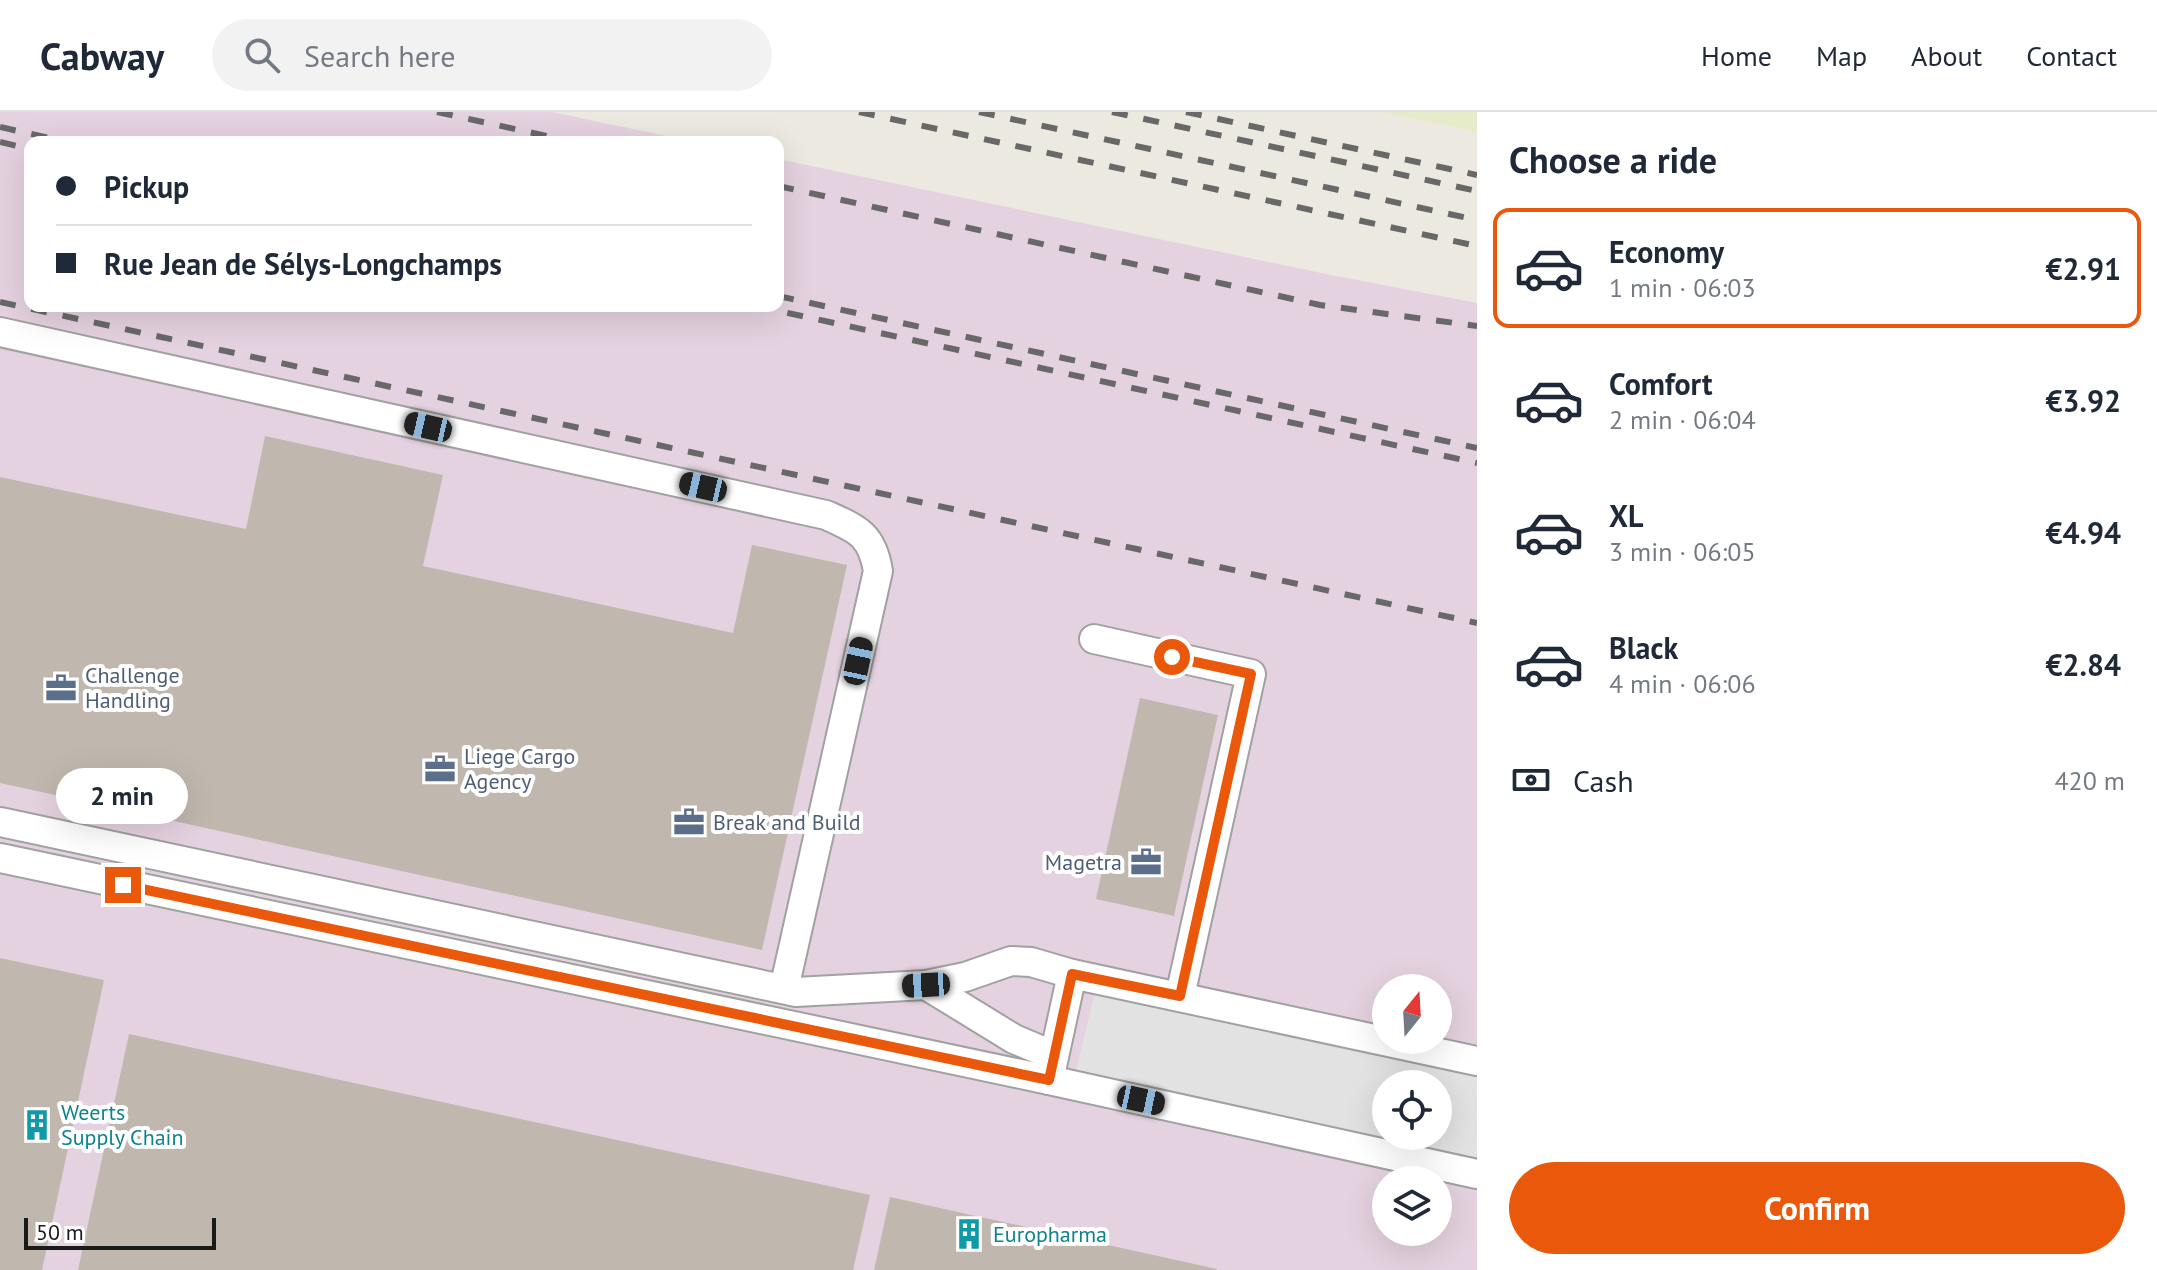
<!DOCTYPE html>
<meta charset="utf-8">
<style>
body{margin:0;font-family:"PT Sans",sans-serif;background:#f2f2f3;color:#1f2937;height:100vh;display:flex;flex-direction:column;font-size:30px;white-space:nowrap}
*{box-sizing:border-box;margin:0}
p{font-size:26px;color:#747a83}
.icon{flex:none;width:44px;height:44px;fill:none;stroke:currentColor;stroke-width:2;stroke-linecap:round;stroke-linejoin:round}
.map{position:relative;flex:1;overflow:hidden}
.sheet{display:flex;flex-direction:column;background:#fff;width:680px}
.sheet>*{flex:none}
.banner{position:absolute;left:24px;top:24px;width:760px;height:176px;border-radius:16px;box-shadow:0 8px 32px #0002;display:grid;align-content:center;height:176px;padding:0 32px;background:#fff}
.needle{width:52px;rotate:18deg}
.fabs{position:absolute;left:1372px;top:862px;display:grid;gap:16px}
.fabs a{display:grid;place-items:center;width:80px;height:80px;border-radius:50%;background:#fff;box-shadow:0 8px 32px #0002;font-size:40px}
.scale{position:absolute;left:24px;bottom:20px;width:192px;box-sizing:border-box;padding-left:8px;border:4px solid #1a1a1a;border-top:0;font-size:22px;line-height:28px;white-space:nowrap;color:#1a1a1a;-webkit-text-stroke:6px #fff;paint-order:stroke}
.end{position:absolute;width:36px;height:36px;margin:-18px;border:10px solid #ea580c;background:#fff;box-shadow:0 0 0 4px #fff}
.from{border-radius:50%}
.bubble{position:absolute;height:56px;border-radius:28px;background:#fff;box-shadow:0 8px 32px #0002;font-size:26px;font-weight:800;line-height:56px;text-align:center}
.car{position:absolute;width:24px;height:48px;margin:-24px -12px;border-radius:10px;box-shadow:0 0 6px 2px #0007;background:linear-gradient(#222 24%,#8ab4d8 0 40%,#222 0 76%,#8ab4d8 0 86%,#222 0)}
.banner b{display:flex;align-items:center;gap:28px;height:76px;font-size:30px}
.banner b+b{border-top:2px solid #e0e1e3}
.banner i{width:20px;height:20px;background:#1f2937}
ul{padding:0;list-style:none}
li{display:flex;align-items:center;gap:24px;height:120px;margin:0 16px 12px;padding:0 16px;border:4px solid transparent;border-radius:16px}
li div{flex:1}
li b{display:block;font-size:30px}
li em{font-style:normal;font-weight:800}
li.active{border-color:#ea580c}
li>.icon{width:72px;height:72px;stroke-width:1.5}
h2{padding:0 32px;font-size:36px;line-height:96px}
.pay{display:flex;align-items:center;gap:20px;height:88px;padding:0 32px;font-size:30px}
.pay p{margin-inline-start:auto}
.primary-button{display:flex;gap:16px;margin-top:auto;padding:16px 32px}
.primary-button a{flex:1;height:92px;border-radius:48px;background:#ea580c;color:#fff;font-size:32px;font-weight:800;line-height:92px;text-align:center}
header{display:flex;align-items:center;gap:48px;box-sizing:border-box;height:112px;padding:0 40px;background:#fff;border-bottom:2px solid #e0e1e3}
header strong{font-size:38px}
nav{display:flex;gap:44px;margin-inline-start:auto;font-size:28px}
.search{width:560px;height:72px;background:#f2f2f3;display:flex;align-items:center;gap:20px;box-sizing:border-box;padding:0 28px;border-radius:44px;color:#747a83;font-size:30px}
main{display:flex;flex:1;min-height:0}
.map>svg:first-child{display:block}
</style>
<header>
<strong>Cabway</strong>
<div class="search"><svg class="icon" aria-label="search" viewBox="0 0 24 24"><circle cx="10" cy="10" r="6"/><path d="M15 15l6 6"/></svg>Search here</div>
<nav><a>Home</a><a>Map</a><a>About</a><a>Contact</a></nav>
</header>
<main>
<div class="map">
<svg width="1477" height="1158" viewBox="0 0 1477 1158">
<rect width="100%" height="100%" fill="#ece9e0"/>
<!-- industrial -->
<path fill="#e5d2e0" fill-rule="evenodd" d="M0,0h552l143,30h-665v164h748v-147l548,115 151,29v967h-1477zM1386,876h52v52h-52zM1386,972h52v52h-52zM1386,1068h52v52h-52z"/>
<!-- farmland -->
<polygon fill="#e6ebca" points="1382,0 1477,0 1477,20"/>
<!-- parking -->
<path fill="#e2e2e2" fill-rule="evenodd" d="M1095,880l382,84v82l-401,-87zM1386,972h52v52h-52z"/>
<!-- building -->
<g fill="#c0b8af">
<polygon points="265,324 443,363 423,454 733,521 752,433 847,453 762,838 0,671 0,365 246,417"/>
<polygon points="1140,586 1218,603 1174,804 1096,787"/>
<polygon points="0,846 104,868 42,1158 0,1158"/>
<polygon points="129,922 870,1083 853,1158 78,1158"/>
<polygon points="890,1085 1217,1157 1217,1158 874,1158"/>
</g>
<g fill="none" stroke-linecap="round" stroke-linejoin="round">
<defs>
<g id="minor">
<path d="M0,220l826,183c31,14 46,19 52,56l-94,418"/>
<polyline points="1094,527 1251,562 1180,884"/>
<polyline points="0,710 796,880 926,873 965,865 1011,849 1031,850 1072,862"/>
<polyline points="0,746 1049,968 1477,1062"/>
<polyline points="926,873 1014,927 1054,944"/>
<polyline points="1049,968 1072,862 1477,949"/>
</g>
</defs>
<!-- minor casing -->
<use href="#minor" stroke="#a1a1a1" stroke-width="32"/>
<!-- minor -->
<use href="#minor" stroke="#fff" stroke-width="28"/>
<!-- rail -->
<g stroke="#686868" stroke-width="6" stroke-dasharray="16 16" stroke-linecap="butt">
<polyline points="437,0 574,30"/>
<polyline points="859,0 1477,134"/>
<polyline points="979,0 1477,108"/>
<polyline points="1112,0 1477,79"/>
<polyline points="1186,0 1477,63"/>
<polyline points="0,15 68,30"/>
<polyline points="0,30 30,37"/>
<polyline points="778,74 1320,193 1477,214"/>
<polyline points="778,184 1477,336"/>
<polyline points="0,190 1477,511"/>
<polyline points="756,194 1477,351"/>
</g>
</g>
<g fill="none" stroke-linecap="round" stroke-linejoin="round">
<!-- route -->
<polyline stroke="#ea580c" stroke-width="10" points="123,773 1049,968 1072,862 1180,884 1251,562 1172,545"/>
</g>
<!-- icons -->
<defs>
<symbol id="office-bare" viewBox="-9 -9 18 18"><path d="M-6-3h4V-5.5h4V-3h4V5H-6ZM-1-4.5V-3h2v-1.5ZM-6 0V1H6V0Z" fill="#5c6f8a" stroke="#fff" stroke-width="2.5" paint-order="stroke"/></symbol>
<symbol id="building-bare" viewBox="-9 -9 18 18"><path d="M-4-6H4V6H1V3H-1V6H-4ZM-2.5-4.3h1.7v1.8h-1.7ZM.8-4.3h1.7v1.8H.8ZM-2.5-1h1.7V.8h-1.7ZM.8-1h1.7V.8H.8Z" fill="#0f9aa8" stroke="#fff" stroke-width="2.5" paint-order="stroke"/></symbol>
</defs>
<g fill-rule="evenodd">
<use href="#office-bare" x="39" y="554" width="44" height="44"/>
<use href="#office-bare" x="418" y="635" width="44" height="44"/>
<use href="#office-bare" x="667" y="688" width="44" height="44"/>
<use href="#office-bare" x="1124" y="728" width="44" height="44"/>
<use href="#building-bare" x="15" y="991" width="44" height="44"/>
<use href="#building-bare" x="947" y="1100" width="44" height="44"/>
</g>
<g text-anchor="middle" stroke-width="8" stroke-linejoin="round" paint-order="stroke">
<!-- service labels -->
<g font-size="22" fill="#4e5e75" stroke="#fff" text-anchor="start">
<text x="85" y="571">Challenge<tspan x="85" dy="25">Handling</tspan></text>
<text x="464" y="652">Liege Cargo<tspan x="464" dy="25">Agency</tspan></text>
<text x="713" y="718">Break and Build</text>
<text x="1122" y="758" text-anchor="end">Magetra</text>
</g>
<!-- culture labels -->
<g font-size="22" fill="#0d838f" stroke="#fff" text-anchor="start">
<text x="61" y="1008">Weerts<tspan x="61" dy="25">Supply Chain</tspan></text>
<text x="993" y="1130">Europharma</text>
</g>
</g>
</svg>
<div class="fabs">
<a><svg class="needle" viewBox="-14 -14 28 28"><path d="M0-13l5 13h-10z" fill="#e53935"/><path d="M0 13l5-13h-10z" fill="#747a83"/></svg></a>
<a><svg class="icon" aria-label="locate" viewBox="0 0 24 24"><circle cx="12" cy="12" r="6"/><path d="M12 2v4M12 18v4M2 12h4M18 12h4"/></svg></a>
<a><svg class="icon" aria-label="layers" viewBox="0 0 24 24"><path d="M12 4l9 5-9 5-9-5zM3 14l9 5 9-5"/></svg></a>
</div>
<div class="scale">50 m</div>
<i class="end from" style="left:1172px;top:545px"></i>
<i class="end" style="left:123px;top:773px"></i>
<div class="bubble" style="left:56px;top:656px;width:132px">2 min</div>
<i class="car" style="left:428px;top:315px;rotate:283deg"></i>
<i class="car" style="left:703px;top:375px;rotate:283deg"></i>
<i class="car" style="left:858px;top:549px;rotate:12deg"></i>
<i class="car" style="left:926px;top:873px;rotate:267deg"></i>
<i class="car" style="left:1141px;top:988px;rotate:102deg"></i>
<div class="banner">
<b><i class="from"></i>Pickup</b>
<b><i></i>Rue Jean de Sélys-Longchamps</b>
</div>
</div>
<section class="sheet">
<h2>Choose a ride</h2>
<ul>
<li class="active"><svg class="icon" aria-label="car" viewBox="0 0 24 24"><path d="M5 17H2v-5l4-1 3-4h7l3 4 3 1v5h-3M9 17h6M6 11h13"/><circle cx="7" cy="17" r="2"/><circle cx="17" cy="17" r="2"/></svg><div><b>Economy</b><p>1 min · 06:03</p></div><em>€2.91</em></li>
<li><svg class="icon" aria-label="car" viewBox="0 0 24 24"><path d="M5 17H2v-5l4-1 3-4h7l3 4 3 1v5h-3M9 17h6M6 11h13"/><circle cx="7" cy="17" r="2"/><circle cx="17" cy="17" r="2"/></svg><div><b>Comfort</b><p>2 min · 06:04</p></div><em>€3.92</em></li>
<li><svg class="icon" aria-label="car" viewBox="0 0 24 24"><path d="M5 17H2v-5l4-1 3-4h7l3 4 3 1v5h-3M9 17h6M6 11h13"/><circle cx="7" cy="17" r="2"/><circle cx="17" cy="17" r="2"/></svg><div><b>XL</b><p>3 min · 06:05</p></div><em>€4.94</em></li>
<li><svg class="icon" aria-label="car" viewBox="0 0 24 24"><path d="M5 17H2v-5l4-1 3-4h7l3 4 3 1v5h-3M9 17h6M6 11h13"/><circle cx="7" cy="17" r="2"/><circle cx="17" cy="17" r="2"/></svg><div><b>Black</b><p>4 min · 06:06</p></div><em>€2.84</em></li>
</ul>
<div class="pay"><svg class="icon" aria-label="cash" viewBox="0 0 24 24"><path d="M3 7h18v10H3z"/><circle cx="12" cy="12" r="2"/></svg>Cash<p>420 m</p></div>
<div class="primary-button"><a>Confirm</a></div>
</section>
</main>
